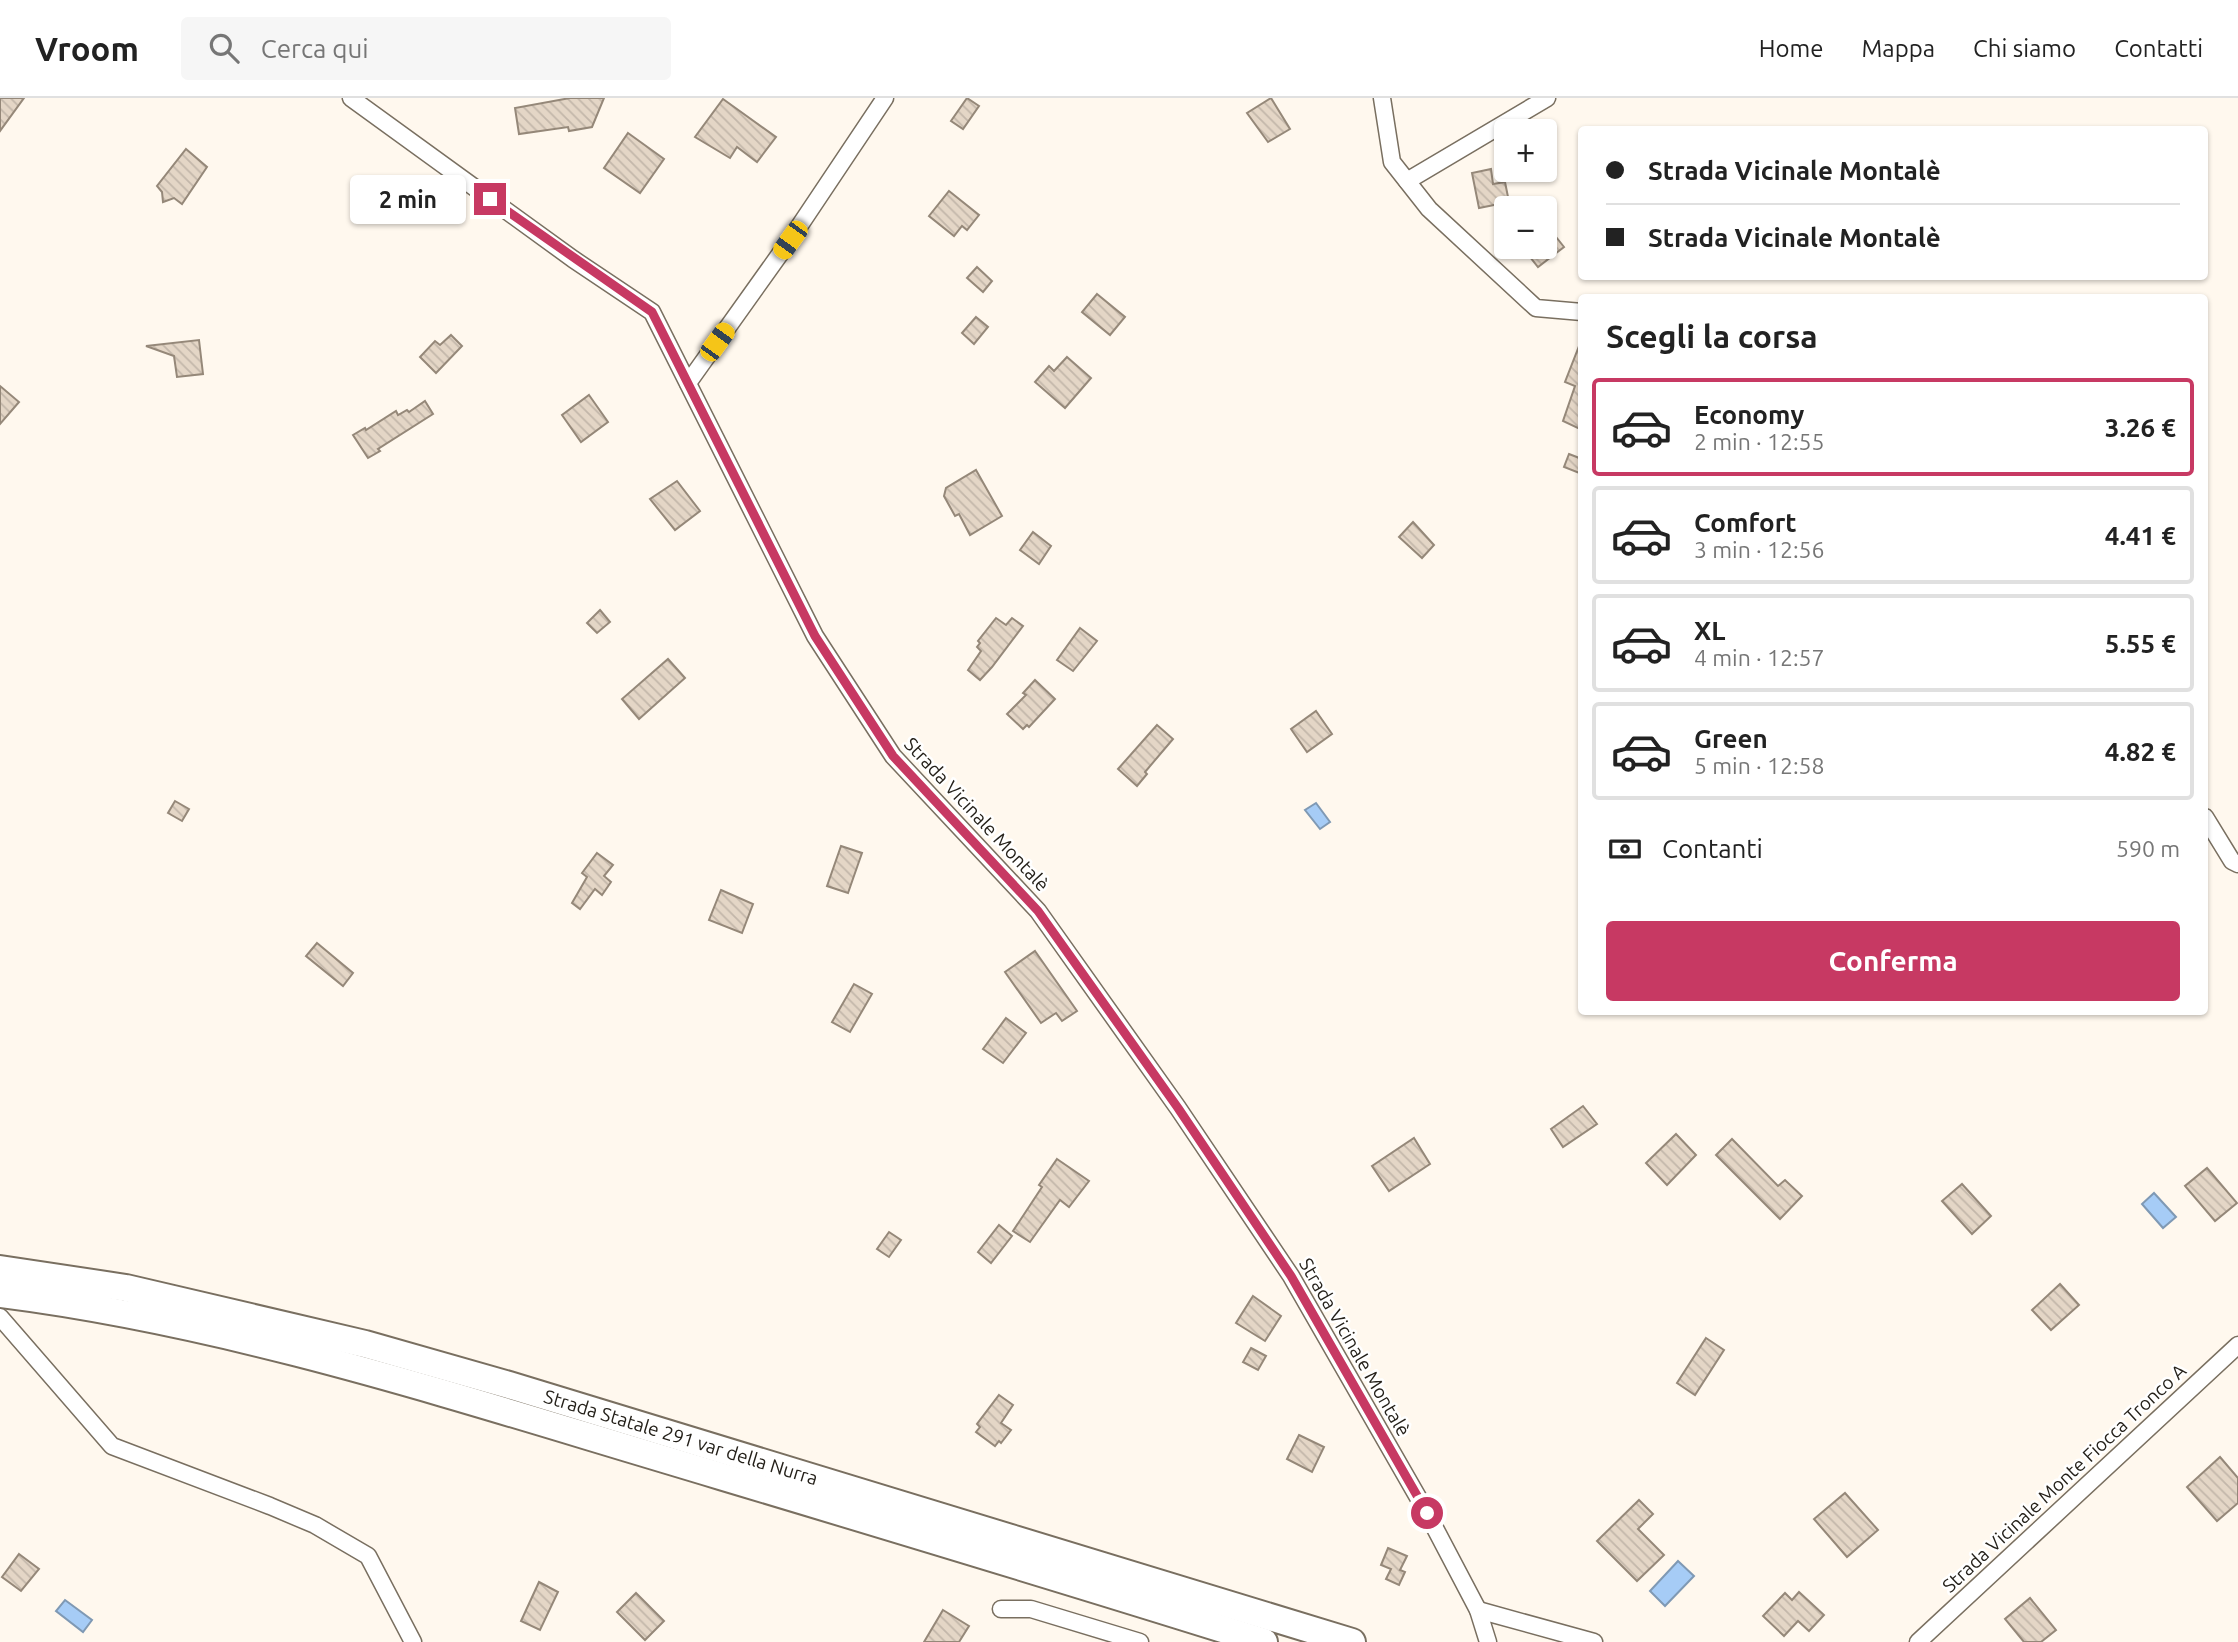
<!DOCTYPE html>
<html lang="it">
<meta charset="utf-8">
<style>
body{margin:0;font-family:Ubuntu,sans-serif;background:#f6f6f6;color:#222;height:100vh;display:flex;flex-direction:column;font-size:26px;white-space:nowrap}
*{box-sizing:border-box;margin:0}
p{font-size:23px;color:#767676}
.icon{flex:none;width:38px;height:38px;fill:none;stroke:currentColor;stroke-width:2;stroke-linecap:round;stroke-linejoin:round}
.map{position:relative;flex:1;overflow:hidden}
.panel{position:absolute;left:1578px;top:196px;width:630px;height:721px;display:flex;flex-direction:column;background:#fff;border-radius:7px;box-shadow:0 2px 5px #0004}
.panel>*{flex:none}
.banner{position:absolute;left:1578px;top:28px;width:630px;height:154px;border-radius:7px;box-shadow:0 2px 5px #0004;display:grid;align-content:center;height:154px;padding:0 28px;background:#fff}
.fabs{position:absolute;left:1494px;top:21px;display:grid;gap:14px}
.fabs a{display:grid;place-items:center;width:63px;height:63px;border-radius:7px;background:#fff;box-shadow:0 2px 5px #0004;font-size:35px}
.end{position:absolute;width:32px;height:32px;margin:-16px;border:9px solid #c73963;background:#fff;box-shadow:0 0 0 4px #fff}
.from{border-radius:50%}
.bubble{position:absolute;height:49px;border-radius:7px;background:#fff;box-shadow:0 2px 5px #0004;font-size:23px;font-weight:600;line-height:49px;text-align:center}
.car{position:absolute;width:21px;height:42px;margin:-21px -10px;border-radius:9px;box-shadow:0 0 5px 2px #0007;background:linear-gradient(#f5c518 24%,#345 0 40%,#f5c518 0 76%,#345 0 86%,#f5c518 0)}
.banner b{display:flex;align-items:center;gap:24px;height:66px;font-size:26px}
.banner b+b{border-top:2px solid #e0e0e0}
.banner i{width:18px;height:18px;background:#222}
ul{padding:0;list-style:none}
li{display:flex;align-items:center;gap:21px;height:98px;margin:0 14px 10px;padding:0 14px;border:4px solid #e0e0e0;border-radius:7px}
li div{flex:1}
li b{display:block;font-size:26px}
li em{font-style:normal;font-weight:600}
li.selected{border-color:#c73963}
li>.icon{width:63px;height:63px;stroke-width:1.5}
h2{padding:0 28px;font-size:32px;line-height:84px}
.pay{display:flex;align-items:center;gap:18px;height:77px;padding:0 28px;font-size:26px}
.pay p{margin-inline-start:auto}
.primary-button{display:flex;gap:14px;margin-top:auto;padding:14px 28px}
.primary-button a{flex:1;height:80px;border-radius:7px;background:#c73963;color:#fff;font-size:28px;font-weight:600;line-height:80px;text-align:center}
header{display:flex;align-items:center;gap:42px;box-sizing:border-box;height:98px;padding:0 35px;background:#fff;border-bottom:2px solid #e0e0e0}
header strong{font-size:33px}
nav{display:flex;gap:38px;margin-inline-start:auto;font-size:24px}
.search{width:490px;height:63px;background:#f6f6f6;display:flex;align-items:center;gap:18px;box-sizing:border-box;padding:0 24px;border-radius:7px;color:#767676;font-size:26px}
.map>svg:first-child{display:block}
</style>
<header>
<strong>Vroom</strong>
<div class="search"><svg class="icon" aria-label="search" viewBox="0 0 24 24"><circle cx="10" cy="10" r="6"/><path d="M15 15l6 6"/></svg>Cerca qui</div>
<nav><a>Home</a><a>Mappa</a><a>Chi siamo</a><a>Contatti</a></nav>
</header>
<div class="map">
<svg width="2238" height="1544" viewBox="0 0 2238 1544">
<defs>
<pattern id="building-back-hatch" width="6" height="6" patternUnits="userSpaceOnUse" patternTransform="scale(1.75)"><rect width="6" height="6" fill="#e4d6c6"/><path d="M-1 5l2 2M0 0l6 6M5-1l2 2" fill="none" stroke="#c3b7aa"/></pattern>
</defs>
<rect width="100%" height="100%" fill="#fff8ee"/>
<!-- water -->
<g fill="#a6ccf6" stroke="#7f99b4" stroke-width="2">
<polygon points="1316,705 1330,724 1320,731 1305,712"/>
<polygon points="2154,1095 2176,1119 2163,1130 2142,1106"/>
<polygon points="1678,1463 1694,1478 1665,1508 1650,1493"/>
<polygon points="65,1502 92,1522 83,1534 56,1513"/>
</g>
<!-- building -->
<g fill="url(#building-back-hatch)" stroke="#958879" stroke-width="2">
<polygon points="0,0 24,0 0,33"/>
<polygon points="570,0 604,0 592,29 569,33 568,29 519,36 515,10"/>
<polygon points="967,0 979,8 963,31 951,23"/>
<polygon points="1271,0 1290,31 1268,44 1247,15"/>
<polygon points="723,1 776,39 757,64 737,49 730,60 695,39"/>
<polygon points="628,35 664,61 640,95 604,70"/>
<polygon points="186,51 207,69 182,106 174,100 163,104 162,94 157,88"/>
<polygon points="1491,71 1493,86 1505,84 1509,104 1479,110 1472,75"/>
<polygon points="949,93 979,117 967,132 962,128 954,138 929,118"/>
<polygon points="1545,125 1564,149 1538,169 1522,149 1545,149"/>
<polygon points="977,169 992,183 983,194 967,180"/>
<polygon points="1097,196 1125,219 1110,237 1082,214"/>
<polygon points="976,219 988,229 974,246 962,235"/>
<polygon points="451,237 462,248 436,275 420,259 435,243 440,247"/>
<polygon points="199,242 203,276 177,279 174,258 146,248"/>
<polygon points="1581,243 1582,243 1582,332 1563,323 1575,288 1565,284"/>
<polygon points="1067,259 1091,280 1065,310 1035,284 1049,268 1054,273"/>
<polygon points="0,288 19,304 0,326"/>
<polygon points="589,297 608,324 581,344 562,317"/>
<polygon points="425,303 433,316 378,351 380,353 368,360 353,337 365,330 366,332 396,313 398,317 407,312 409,314"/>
<polygon points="1569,356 1582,361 1582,376 1564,369"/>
<polygon points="976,372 1002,418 970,437 959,416 955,418 944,398 946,390"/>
<polygon points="677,383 700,413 675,432 650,401"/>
<polygon points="1413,424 1434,447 1422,460 1399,439"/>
<polygon points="1033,434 1051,448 1039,466 1020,452"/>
<polygon points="600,512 610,524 597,535 587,525"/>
<polygon points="996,520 1006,527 1012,520 1023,528 992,569 980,582 968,572 981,553 977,549 980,545 978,543"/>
<polygon points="1080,530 1097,543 1073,573 1057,562"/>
<polygon points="668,561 685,580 639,621 622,601"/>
<polygon points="1035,582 1055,601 1029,629 1027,627 1023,631 1007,616 1026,597 1023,595"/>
<polygon points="1316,613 1332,636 1307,654 1291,631"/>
<polygon points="1157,627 1173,641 1145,674 1147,676 1137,688 1118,671"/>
<polygon points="175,703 189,711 182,723 168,715"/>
<polygon points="841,748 862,755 848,795 827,788"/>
<polygon points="597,755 613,767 604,778 611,784 602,797 595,791 580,811 572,805 587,779 582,775"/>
<polygon points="721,792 753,806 742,835 709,822"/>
<polygon points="317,845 353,875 343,888 306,858"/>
<polygon points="1035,853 1077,913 1062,923 1056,915 1041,925 1005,874"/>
<polygon points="854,886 872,896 850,934 832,924"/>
<polygon points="1006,920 1026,935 1003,965 983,951"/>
<polygon points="1583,1008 1597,1026 1563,1049 1551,1031"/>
<polygon points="1676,1036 1696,1057 1667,1087 1646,1065"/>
<polygon points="1414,1040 1430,1066 1389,1093 1372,1068"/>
<polygon points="1732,1041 1778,1088 1785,1082 1802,1098 1780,1121 1716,1057"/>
<polygon points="1057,1061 1089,1083 1069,1109 1060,1102 1030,1144 1013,1133 1042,1089 1039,1087"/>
<polygon points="2207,1070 2237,1105 2215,1123 2185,1088"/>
<polygon points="1962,1086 1991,1118 1972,1136 1942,1103"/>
<polygon points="999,1127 1012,1138 991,1165 978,1154"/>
<polygon points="889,1134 901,1142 889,1159 877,1151"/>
<polygon points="2060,1186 2079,1207 2051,1232 2032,1212"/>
<polygon points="1253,1198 1281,1218 1265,1243 1236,1225"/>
<polygon points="1706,1240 1724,1252 1695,1297 1677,1285"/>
<polygon points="1251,1250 1266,1258 1258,1272 1243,1264"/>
<polygon points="999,1297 1013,1307 1001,1325 1011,1332 1001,1345 999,1343 995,1348 976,1334 980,1329 977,1326"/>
<polygon points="1299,1337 1324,1349 1312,1374 1287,1361"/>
<polygon points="2220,1359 2238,1380 2238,1405 2217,1423 2187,1389"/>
<polygon points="1845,1395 1878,1432 1847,1459 1814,1421"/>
<polygon points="1639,1402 1653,1416 1638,1431 1664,1457 1637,1483 1597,1443"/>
<polygon points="1388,1450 1407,1458 1400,1472 1405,1474 1399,1487 1386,1481 1391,1471 1381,1467"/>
<polygon points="19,1456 39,1471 21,1493 2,1479"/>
<polygon points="539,1484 558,1494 540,1532 521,1523"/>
<polygon points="1799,1494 1824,1517 1809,1533 1798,1523 1784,1538 1763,1518 1785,1495 1792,1502"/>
<polygon points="636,1495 664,1523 645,1542 617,1514"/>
<polygon points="2030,1500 2056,1532 2041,1544 2024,1544 2005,1521"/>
<polygon points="943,1512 969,1528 959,1544 924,1544"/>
</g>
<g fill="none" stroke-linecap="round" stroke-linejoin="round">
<defs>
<g id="minor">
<polyline points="351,0 573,161 652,214 815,538 893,658 1038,813 1178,1010 1291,1178 1427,1415 1478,1512 1488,1544"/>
<polyline points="1382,0 1392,64 1429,111 1536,210 1582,214"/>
<polyline points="1407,83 1547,0"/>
<polyline points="688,285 790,142 885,0"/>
<polyline points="2205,719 2232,763 2238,766"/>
<polyline points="0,1219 112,1348 270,1408 315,1427 368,1458 413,1544"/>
<polyline points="1001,1511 1031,1511 1140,1544"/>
<polyline points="1478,1512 1594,1544"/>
<polyline points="1918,1544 2238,1247"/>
</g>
<g id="trunk">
<polyline points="0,1171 126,1190 365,1246 509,1287 1352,1544"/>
<path d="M0,1196c214,27 421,92 627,154 213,64 425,127 637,194"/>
</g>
</defs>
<!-- minor casing -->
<use href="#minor" stroke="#796f60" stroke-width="19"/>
<!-- trunk casing -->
<use href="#trunk" stroke="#796f60" stroke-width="30"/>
<!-- minor -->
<use href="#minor" stroke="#fff" stroke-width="16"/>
<!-- trunk -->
<use href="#trunk" stroke="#fff" stroke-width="26"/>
</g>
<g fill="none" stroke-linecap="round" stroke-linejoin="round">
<!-- route -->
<polyline stroke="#c73963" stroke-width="9" points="490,101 652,214 815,538 893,658 1038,813 1178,1010 1291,1178 1427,1415"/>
</g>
<g text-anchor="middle" stroke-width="5" stroke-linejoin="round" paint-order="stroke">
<!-- street labels -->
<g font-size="19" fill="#25211a" stroke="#fff">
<text transform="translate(977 716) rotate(47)" y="7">Strada Vicinale Montalè</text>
<text transform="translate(1355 1249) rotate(60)" y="7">Strada Vicinale Montalè</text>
<text transform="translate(681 1339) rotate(17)" y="7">Strada Statale 291 var della Nurra</text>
<text transform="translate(2064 1380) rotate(-43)" y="7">Strada Vicinale Monte Fiocca Tronco A</text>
</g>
</g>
</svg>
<div class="fabs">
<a>+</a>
<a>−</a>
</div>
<i class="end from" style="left:1427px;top:1415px"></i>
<i class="end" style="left:490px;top:101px"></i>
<div class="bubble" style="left:350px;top:77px;width:116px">2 min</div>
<i class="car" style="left:790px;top:142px;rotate:216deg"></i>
<i class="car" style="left:717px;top:244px;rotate:36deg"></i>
<div class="banner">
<b><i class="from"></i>Strada Vicinale Montalè</b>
<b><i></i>Strada Vicinale Montalè</b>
</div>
<section class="panel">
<h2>Scegli la corsa</h2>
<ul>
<li class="selected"><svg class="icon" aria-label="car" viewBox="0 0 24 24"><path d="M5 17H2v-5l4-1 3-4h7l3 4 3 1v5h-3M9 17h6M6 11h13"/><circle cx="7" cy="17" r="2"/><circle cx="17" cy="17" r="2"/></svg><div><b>Economy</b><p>2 min · 12:55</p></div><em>3.26 €</em></li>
<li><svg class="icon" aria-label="car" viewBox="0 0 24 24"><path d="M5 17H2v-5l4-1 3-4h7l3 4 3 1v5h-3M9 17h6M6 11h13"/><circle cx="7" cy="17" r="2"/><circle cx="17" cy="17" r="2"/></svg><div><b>Comfort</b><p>3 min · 12:56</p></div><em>4.41 €</em></li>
<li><svg class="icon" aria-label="car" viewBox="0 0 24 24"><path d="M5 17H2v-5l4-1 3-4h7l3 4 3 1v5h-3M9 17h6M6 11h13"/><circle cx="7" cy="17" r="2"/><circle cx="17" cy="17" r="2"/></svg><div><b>XL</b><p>4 min · 12:57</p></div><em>5.55 €</em></li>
<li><svg class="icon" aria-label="car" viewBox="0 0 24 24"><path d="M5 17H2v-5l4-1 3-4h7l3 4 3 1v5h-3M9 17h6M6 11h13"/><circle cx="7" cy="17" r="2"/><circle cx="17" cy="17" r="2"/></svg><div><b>Green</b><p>5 min · 12:58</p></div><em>4.82 €</em></li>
</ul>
<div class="pay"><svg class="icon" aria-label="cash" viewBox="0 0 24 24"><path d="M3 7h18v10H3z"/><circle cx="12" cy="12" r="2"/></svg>Contanti<p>590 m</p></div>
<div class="primary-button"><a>Conferma</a></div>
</section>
</div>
